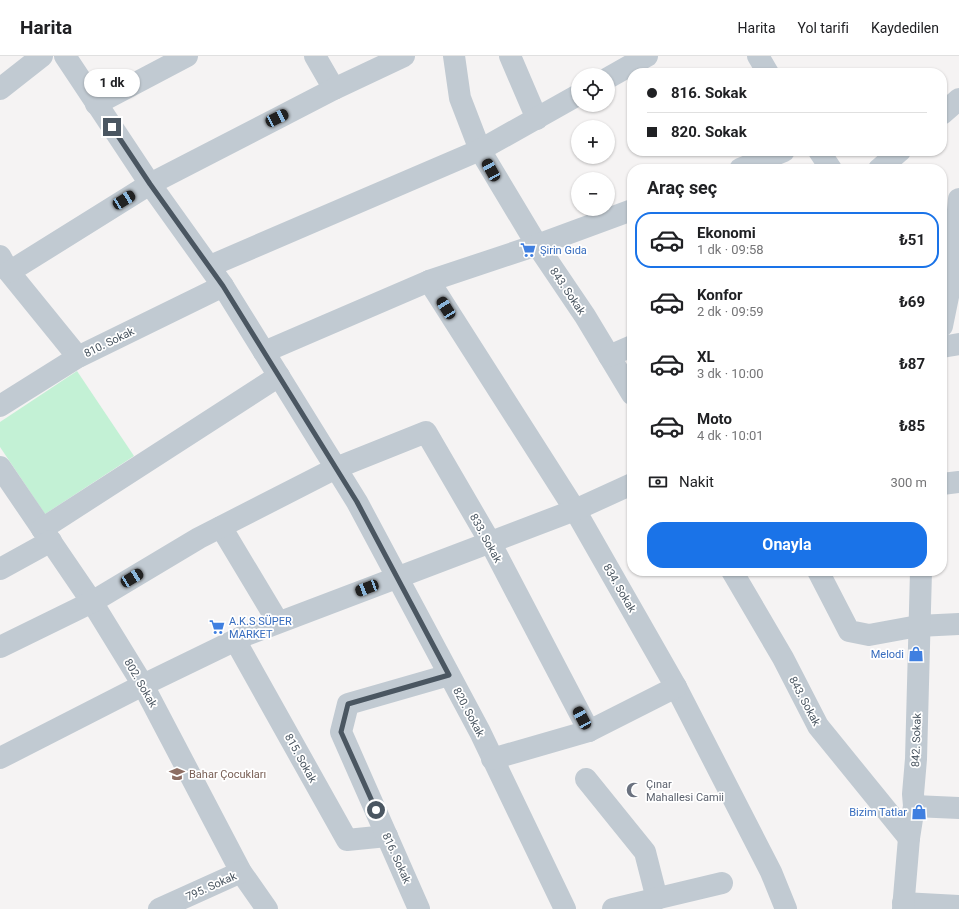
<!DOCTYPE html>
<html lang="tr">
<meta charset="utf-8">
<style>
body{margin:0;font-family:Roboto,sans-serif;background:#f6f6f6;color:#202124;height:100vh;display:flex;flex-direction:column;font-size:15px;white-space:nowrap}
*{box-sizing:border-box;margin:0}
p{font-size:13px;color:#757577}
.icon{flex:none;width:22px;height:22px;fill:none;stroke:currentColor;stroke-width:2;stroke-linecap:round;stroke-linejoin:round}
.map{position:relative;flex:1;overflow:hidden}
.panel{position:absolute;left:627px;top:108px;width:320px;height:412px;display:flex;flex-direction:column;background:#fff;border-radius:16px;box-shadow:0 1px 3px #0004}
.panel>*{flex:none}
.hud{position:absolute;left:627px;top:12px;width:320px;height:88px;border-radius:16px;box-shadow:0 1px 3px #0004;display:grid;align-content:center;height:88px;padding:0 20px;background:#fff}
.buttons{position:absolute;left:571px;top:12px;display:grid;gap:8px}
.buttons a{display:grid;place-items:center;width:44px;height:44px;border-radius:50%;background:#fff;box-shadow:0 1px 3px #0004;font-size:20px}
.end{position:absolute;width:18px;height:18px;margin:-9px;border:5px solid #4a5661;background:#fff;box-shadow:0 0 0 2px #fff}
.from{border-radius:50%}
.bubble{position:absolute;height:28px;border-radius:14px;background:#fff;box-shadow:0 1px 3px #0004;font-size:13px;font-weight:700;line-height:28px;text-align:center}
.car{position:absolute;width:12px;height:24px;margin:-12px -6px;border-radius:5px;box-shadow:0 0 3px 1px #0007;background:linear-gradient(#222 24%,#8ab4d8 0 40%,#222 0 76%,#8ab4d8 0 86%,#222 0)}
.hud b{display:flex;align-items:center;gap:14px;height:38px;font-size:15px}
.hud b+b{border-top:1px solid #e0e0e0}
.hud i{width:10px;height:10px;background:#202124}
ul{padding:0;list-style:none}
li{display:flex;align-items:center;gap:12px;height:56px;margin:0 8px 6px;padding:0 12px;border:2px solid transparent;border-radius:16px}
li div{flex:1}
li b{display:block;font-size:15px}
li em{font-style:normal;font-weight:700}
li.selected{border-color:#1a73e8}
li>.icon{width:36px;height:36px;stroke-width:1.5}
h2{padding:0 20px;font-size:18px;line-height:48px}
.pay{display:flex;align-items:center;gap:10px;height:44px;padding:0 20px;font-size:15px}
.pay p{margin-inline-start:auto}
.primary-button{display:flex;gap:8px;margin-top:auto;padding:8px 20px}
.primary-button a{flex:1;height:46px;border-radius:16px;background:#1a73e8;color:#fff;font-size:16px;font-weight:700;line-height:46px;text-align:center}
header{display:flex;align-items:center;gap:24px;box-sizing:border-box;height:56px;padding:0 20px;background:#fff;border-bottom:1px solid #e0e0e0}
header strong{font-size:19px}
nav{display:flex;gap:22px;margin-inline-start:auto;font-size:14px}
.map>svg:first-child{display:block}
</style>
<header>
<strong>Harita</strong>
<nav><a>Harita</a><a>Yol tarifi</a><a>Kaydedilen</a></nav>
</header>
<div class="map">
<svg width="959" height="853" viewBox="0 0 959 853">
<rect width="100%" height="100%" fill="#f5f3f3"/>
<!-- green -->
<polygon fill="#c3f1d5" points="77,315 134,400 45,458 0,391 0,366"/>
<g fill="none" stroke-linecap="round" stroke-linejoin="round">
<!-- minor -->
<g stroke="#c1cad2" stroke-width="22">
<polyline points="65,0 150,128 223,230 357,446 480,676 565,853"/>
<polyline points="315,0 334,33"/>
<polyline points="454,0 460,42 480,94 537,189 585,260 632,338"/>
<polyline points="510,0 537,63"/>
<polyline points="758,0 768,17"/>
<polyline points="608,22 647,0"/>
<polyline points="0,33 42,0"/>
<polyline points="96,48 187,0"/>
<polyline points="942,58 959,43"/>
<polyline points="819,95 831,113"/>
<polyline points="740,113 784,95"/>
<polyline points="879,113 900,95"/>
<polyline points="0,200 9,216 78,301"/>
<polyline points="210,210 480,94 578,39"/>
<polyline points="9,216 150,128 334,33 404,0"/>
<polyline points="429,225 575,454 676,631 771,816 786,853"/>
<polyline points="942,270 952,221 959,143"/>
<polyline points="942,291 959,288"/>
<polyline points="264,296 429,225 537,189 632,154"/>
<polyline points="609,300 632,290"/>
<polyline points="0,350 78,301 223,230"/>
<polyline points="0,411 92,546 143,629 241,816 267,853"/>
<polyline points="942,428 959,426"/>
<polyline points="221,471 278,566"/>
<polyline points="42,473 279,320"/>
<polyline points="0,513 51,485"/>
<polyline points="732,515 783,602 818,670 909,782"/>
<polyline points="818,515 849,575 869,579 918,570 959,568"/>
<polyline points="235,584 347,784 387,780"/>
<polyline points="0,591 92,546 199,482 336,412 426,376 490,486 589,675"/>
<polyline points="0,702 143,629 246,579 575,454 632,428"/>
<polyline points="492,703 589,675 676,631"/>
<polyline points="586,723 645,796 657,843"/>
<polyline points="914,750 959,752"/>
<polyline points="903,847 959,850"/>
<polyline points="159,853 241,816"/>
<polyline points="419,853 341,676 348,648 449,619"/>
<polyline points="613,853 722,827"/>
<polyline points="903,853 909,782 914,750 913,738 916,703 921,515"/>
</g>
</g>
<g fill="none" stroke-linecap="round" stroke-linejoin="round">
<!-- route -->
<polyline stroke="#4a5661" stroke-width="5" points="112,71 150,128 223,230 357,446 449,619 348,648 341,676 376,754"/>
</g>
<!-- icons -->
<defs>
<symbol id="supermarket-bare" viewBox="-9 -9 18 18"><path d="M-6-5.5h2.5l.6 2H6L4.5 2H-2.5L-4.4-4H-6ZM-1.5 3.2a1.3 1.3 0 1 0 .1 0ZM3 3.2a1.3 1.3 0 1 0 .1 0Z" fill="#3f7fe0" stroke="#fff" stroke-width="2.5" paint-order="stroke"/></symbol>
<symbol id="shop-bare" viewBox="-9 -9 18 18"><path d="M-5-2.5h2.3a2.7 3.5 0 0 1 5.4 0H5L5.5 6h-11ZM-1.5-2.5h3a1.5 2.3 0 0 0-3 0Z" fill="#3f7fe0" stroke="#fff" stroke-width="2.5" paint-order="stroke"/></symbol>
<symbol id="school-bare" viewBox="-9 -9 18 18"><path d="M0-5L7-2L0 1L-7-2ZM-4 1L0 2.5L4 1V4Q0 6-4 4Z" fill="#8d6e63" stroke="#fff" stroke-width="2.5" paint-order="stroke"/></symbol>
<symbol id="mosque-bare" viewBox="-9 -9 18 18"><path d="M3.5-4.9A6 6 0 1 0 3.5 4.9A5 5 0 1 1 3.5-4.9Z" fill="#6b7280" stroke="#fff" stroke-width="2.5" paint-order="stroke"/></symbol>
</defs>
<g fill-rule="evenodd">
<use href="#supermarket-bare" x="517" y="183" width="22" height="22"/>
<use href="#supermarket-bare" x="206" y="560" width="22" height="22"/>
<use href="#shop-bare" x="905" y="587" width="22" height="22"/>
<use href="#school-bare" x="166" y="707" width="22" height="22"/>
<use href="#mosque-bare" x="623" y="723" width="22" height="22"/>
<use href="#shop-bare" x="908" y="745" width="22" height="22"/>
</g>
<g text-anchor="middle" stroke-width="3.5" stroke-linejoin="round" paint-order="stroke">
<!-- shop labels -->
<g font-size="11" fill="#366cbe" stroke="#fff" text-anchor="start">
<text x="540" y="198">Şirin Gıda</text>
<text x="229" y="569">A.K.S SÜPER<tspan x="229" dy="13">MARKET</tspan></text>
<text x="904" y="602" text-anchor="end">Melodi</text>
<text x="907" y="760" text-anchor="end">Bizim Tatlar</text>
</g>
<!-- street labels -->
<g font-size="11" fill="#4a5661" stroke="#fff">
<text transform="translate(568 235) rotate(56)" y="4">843. Sokak</text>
<text transform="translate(109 286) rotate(-26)" y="4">810. Sokak</text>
<text transform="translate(486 482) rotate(61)" y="4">833. Sokak</text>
<text transform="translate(620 532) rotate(60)" y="4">834. Sokak</text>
<text transform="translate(141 627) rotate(60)" y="4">802. Sokak</text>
<text transform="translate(805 645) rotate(62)" y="4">843. Sokak</text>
<text transform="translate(469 656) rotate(62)" y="4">820. Sokak</text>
<text transform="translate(916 684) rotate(-88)" y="4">842. Sokak</text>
<text transform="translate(301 702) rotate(61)" y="4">815. Sokak</text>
<text transform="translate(397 802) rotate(66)" y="4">816. Sokak</text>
<text transform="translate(211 830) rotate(-24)" y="4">795. Sokak</text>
</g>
<!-- education labels -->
<g font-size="11" fill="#785e54" stroke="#fff" text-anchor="start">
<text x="189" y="722">Bahar Çocukları</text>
</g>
<!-- worship labels -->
<g font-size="11" fill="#5b616d" stroke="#fff" text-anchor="start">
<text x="646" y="732">Çınar<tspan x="646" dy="13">Mahallesi Camii</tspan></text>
</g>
</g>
</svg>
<div class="buttons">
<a><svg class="icon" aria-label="locate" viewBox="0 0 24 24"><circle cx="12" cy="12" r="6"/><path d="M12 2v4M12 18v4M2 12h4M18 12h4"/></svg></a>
<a>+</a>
<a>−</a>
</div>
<i class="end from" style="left:376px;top:754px"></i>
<i class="end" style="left:112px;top:71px"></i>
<div class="bubble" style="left:84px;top:13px;width:56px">1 dk</div>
<i class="car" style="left:277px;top:62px;rotate:63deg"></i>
<i class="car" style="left:491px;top:114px;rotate:331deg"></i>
<i class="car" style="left:124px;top:144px;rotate:58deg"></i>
<i class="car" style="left:446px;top:252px;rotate:328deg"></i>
<i class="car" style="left:132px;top:522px;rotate:59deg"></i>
<i class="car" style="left:367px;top:532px;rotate:249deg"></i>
<i class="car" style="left:582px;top:662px;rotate:332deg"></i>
<div class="hud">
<b><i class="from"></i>816. Sokak</b>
<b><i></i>820. Sokak</b>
</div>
<section class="panel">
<h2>Araç seç</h2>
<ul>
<li class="selected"><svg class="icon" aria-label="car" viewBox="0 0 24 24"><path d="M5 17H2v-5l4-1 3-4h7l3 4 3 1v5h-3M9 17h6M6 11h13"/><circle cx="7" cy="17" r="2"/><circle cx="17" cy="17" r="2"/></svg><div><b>Ekonomi</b><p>1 dk · 09:58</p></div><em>₺51</em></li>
<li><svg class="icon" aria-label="car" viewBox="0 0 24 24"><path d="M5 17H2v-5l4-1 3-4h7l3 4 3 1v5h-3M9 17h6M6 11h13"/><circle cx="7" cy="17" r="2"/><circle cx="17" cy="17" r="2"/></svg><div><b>Konfor</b><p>2 dk · 09:59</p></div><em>₺69</em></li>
<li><svg class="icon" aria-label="car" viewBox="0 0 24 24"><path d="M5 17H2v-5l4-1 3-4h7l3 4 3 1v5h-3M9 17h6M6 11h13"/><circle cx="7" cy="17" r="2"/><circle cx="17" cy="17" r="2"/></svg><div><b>XL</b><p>3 dk · 10:00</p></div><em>₺87</em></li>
<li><svg class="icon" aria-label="car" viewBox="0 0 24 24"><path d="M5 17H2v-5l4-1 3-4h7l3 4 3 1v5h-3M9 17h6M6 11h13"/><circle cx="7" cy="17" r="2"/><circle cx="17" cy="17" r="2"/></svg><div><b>Moto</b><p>4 dk · 10:01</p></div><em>₺85</em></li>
</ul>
<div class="pay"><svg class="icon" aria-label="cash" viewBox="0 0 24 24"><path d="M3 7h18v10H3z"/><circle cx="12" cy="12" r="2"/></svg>Nakit<p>300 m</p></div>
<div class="primary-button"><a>Onayla</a></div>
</section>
</div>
